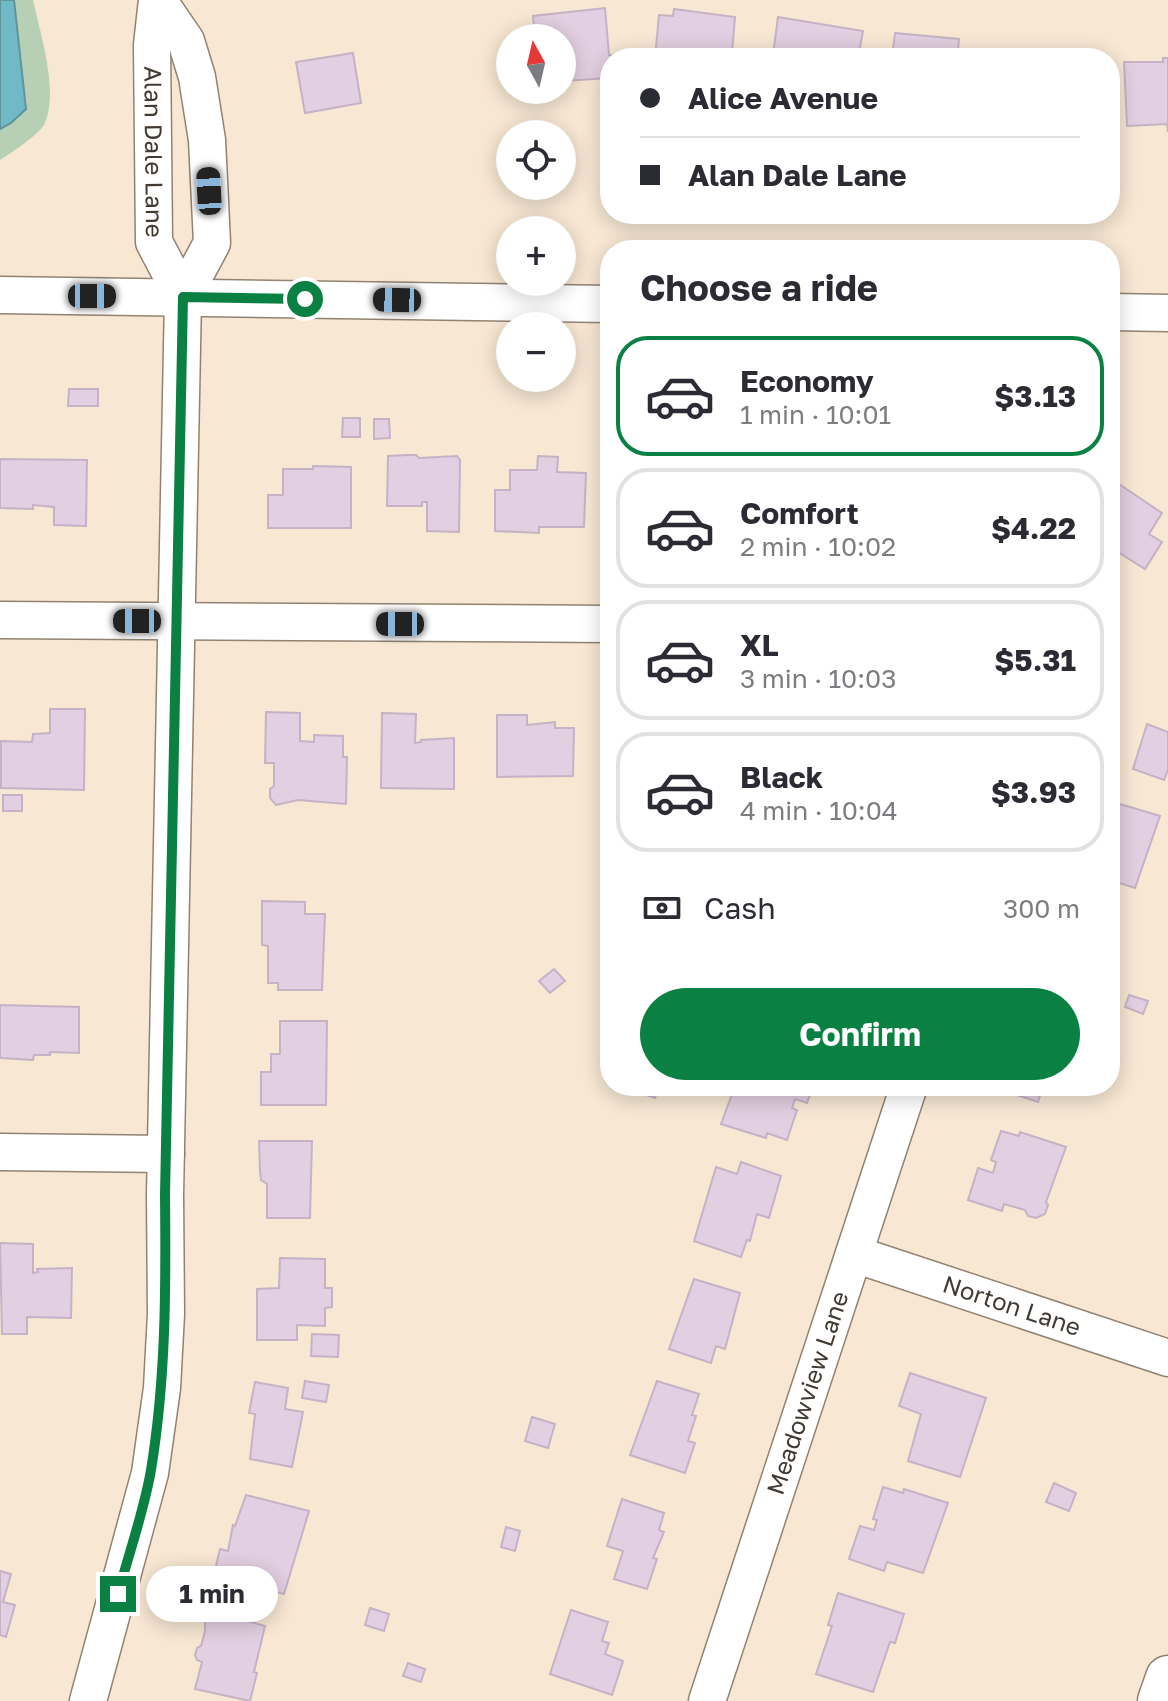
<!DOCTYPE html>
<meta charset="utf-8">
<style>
body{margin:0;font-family:"Golos Text",sans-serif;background:#f7f7f7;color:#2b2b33;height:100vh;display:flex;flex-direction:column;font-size:30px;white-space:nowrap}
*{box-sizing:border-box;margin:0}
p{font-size:26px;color:#7c7c81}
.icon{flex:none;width:44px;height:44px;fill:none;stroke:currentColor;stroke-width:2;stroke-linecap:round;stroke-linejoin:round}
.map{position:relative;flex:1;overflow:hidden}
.side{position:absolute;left:600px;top:240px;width:520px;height:856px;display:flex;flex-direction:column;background:#fff;border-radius:32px;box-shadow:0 4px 20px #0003}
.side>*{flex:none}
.guide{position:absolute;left:600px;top:48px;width:520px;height:176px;border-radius:32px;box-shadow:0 4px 20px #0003;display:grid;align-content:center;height:176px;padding:0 40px;background:#fff}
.needle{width:52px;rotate:352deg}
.fabs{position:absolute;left:496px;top:24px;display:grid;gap:16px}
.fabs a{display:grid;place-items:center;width:80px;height:80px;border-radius:50%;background:#fff;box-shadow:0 4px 20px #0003;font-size:40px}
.end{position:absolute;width:36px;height:36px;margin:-18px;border:10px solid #0b8043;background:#fff;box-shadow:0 0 0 4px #fff}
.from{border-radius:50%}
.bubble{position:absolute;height:56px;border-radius:28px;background:#fff;box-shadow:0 4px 20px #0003;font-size:26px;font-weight:700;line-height:56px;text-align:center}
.car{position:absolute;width:24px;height:48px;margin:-24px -12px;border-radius:10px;box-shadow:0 0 6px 2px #0007;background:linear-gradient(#222 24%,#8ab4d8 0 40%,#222 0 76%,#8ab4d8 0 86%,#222 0)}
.guide b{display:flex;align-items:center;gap:28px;height:76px;font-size:30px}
.guide b+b{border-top:2px solid #e1e1e2}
.guide i{width:20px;height:20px;background:#2b2b33}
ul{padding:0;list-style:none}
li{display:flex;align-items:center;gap:24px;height:120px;margin:0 16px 12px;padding:0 24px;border:4px solid #e1e1e2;border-radius:32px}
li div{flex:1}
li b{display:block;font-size:30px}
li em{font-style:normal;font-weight:700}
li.current{border-color:#0b8043}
li>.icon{width:72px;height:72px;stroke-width:1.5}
h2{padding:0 40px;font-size:36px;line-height:96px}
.pay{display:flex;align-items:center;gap:20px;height:88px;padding:0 40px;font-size:30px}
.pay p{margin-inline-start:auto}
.button{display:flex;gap:16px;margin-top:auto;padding:16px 40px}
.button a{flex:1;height:92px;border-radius:48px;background:#0b8043;color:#fff;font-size:32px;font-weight:700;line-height:92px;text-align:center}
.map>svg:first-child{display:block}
</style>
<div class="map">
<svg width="1168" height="1701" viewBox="0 0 1168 1701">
<rect width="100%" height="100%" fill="#f7e7d3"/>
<!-- green -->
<path fill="#b6cfb5" d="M14,0h19c7,33 27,94 11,125 -5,9 -34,29 -44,35v-31l11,-6 15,-14z"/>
<!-- water -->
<polygon fill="#70b9c6" stroke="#62939a" stroke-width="2" points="0,0 14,0 26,109 11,123 0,129"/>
<!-- building -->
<g fill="#e2cfe1" stroke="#c5b3c5" stroke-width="2">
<polygon points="605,8 609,55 611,55 611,58 610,78 562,81 562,38 535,38 533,16"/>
<polygon points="674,9 735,17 732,52 717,50 716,58 655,58 659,15 673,16"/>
<polygon points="778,17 863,31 858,58 785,58 773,55"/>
<polygon points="895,33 959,39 958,50 974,52 973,58 892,58"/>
<polygon points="1048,50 1095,55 1094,58 1030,58 1031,52 1048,54"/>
<polygon points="353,53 361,103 305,113 296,62"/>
<polygon points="1163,58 1168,58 1168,132 1167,124 1127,126 1124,62 1163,62"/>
<polygon points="69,389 98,389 98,406 68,406"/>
<polygon points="343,418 360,418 360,437 342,437"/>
<polygon points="374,419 389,419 390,438 374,439"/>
<polygon points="407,455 416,455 419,458 457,456 460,460 459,532 427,531 427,502 422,502 422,506 387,506 388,456"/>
<polygon points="538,456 558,457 557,472 586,473 584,527 539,527 539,533 495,531 495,490 510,490 510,470 537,470"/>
<polygon points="0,459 87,460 86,526 54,525 54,507 33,505 33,509 0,508"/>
<polygon points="313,466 351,467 351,528 268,528 268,495 283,495 283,469 313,469"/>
<polygon points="1110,478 1162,513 1149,534 1162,542 1145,569 1110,547"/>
<polygon points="50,709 85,709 84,790 1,788 1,741 32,742 33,734 50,733"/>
<polygon points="266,712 300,713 300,741 314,742 314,735 343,736 343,757 347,757 346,804 298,800 276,805 270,798 270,789 274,786 274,763 265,763"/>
<polygon points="382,713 416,714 415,743 421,742 421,740 454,738 454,789 381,788"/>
<polygon points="497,715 527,715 527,725 555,722 555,728 574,728 573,776 497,777"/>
<polygon points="1147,724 1168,732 1168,770 1164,780 1133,769"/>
<rect x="3" y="795" width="19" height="16"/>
<polygon points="1110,801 1160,816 1135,888 1110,880"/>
<polygon points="262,901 305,902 305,914 325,914 322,990 278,990 278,983 268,983 268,946 262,945"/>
<polygon points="554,969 565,981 550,993 539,981"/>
<polygon points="1129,995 1148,1001 1143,1014 1125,1007"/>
<polygon points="0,1005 79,1007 79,1053 50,1052 50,1055 34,1055 33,1060 0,1058"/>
<polygon points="280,1021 327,1021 326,1105 261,1105 261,1072 271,1072 271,1054 280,1054"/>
<polygon points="633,1086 659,1086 655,1098 632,1090"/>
<polygon points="735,1086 813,1086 807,1103 795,1099 792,1108 797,1110 787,1140 767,1133 766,1138 721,1124"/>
<polygon points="1006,1086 1043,1086 1038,1102 1005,1091"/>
<polygon points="1001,1131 1019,1136 1020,1132 1066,1147 1046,1202 1048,1205 1045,1214 1036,1218 1028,1216 1025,1210 1004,1204 1002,1211 968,1200 978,1168 993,1173 996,1162 991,1160"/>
<polygon points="259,1141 312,1141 310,1218 267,1218 267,1184 261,1180 260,1171"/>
<polygon points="741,1162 781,1176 769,1218 757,1214 750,1241 747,1240 741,1257 694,1241 716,1167 737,1174"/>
<polygon points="0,1243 33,1244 33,1273 38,1272 37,1269 72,1268 71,1318 27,1317 27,1334 2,1334"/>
<polygon points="280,1258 325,1259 325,1288 332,1288 332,1307 325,1308 325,1326 297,1325 297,1340 257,1340 257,1289 279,1288"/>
<polygon points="694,1279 740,1293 725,1349 716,1346 711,1363 669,1349"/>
<polygon points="312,1334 339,1335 338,1357 311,1356"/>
<polygon points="910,1373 986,1398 960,1477 908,1461 921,1414 899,1406"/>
<polygon points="305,1381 329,1385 326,1402 302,1398"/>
<polygon points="657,1381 699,1394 692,1415 696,1416 688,1441 695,1443 685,1473 630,1455"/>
<polygon points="255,1382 288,1388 285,1409 303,1412 292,1467 250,1459 255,1414 249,1413"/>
<polygon points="532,1417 555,1424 548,1448 525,1441"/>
<polygon points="1054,1483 1076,1493 1069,1511 1046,1502"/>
<polygon points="883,1487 903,1493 904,1489 948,1503 923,1573 887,1562 884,1571 849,1559 860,1526 874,1530 877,1520 873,1519"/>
<polygon points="246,1495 309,1511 284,1594 249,1585 248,1592 212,1582 220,1549 228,1551 233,1525 235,1526"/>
<polygon points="622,1499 664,1513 659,1530 664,1532 653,1558 657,1559 647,1589 614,1579 623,1551 607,1546"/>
<polygon points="506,1527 520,1531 515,1551 501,1547"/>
<polygon points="0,1571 11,1574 3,1602 15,1605 6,1637 0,1635"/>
<polygon points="838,1593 904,1614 895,1643 890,1642 873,1692 816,1674 832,1626 828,1625"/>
<polygon points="370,1608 389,1614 384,1631 365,1625"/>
<polygon points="571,1610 608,1622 602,1641 609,1643 605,1654 623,1661 612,1695 550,1674"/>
<polygon points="209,1611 265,1626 254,1672 257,1673 250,1701 195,1689 202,1662 197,1660 195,1655 197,1648 201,1646 205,1631 205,1620"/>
<polygon points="408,1663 425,1669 421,1682 403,1676"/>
</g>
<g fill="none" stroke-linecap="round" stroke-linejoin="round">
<defs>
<g id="minor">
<path id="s1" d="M157,0l-5,45 2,197 29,55"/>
<polyline points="0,295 610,304"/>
<polyline points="1110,312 1168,313"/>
<polyline points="0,620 610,624"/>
<polyline points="0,1152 166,1154"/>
<path id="s2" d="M854,1254l314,104"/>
<polyline points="88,1701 150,1473 162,1388 166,1314 165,1195 183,297 212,243 207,140 197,77 186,41 158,0"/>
<path id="s3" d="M707,1701l202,-615"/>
</g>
<polyline id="major" points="1160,1701 1168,1678"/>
</defs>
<!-- minor casing -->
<use href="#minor" stroke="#918371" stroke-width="39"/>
<!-- major casing -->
<use href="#major" stroke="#918371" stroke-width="47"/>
<!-- minor -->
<use href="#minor" stroke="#fff" stroke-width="36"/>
<!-- major -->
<use href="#major" stroke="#fff" stroke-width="44"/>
</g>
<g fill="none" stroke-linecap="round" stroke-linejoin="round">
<!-- route -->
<path stroke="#0b8043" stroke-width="10" d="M118,1594c11,-41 26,-83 33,-124 15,-92 15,-182 14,-275l18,-898 122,2"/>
</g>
<g text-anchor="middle" stroke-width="8" stroke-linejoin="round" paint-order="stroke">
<!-- street labels -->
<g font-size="24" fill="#413b33" stroke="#f7e7d3">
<text dy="8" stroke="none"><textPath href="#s1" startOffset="152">Alan Dale Lane</textPath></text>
<text dy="8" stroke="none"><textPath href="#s2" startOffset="166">Norton Lane</textPath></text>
<text dy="8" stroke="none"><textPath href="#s3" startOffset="324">Meadowview Lane</textPath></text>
</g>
</g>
</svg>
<div class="fabs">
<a><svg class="needle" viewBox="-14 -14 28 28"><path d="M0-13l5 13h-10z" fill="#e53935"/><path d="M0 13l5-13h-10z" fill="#7c7c81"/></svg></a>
<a><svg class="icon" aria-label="locate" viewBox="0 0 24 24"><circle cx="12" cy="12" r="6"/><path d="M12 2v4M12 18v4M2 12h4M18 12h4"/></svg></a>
<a>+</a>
<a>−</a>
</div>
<i class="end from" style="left:305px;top:299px"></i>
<i class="end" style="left:118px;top:1594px"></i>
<div class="bubble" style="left:146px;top:1566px;width:132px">1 min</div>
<i class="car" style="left:209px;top:191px;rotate:357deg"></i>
<i class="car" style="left:92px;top:296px;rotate:90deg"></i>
<i class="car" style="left:397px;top:300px;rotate:271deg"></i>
<i class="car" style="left:137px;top:621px;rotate:270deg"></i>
<i class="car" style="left:400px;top:624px;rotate:270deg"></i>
<div class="guide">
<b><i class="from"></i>Alice Avenue</b>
<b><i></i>Alan Dale Lane</b>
</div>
<section class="side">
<h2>Choose a ride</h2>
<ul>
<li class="current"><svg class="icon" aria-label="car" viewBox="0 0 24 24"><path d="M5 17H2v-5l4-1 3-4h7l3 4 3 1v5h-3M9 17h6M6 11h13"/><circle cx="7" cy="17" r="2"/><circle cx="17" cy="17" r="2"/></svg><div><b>Economy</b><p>1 min · 10:01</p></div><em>$3.13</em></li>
<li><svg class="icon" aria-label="car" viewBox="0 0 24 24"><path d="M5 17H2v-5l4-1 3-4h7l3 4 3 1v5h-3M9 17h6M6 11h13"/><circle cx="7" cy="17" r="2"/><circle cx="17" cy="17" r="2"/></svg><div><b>Comfort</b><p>2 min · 10:02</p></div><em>$4.22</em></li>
<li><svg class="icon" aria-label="car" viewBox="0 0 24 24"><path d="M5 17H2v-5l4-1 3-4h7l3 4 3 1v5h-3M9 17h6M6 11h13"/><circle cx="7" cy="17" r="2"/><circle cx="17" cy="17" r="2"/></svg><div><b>XL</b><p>3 min · 10:03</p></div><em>$5.31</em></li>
<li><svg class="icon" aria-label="car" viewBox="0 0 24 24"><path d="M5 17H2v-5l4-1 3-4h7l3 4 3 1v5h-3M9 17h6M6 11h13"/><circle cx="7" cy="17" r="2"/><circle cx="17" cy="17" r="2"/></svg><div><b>Black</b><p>4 min · 10:04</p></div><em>$3.93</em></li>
</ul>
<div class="pay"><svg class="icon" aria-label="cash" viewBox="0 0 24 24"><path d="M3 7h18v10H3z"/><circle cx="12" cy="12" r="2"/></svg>Cash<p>300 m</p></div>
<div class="button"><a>Confirm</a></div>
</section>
</div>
